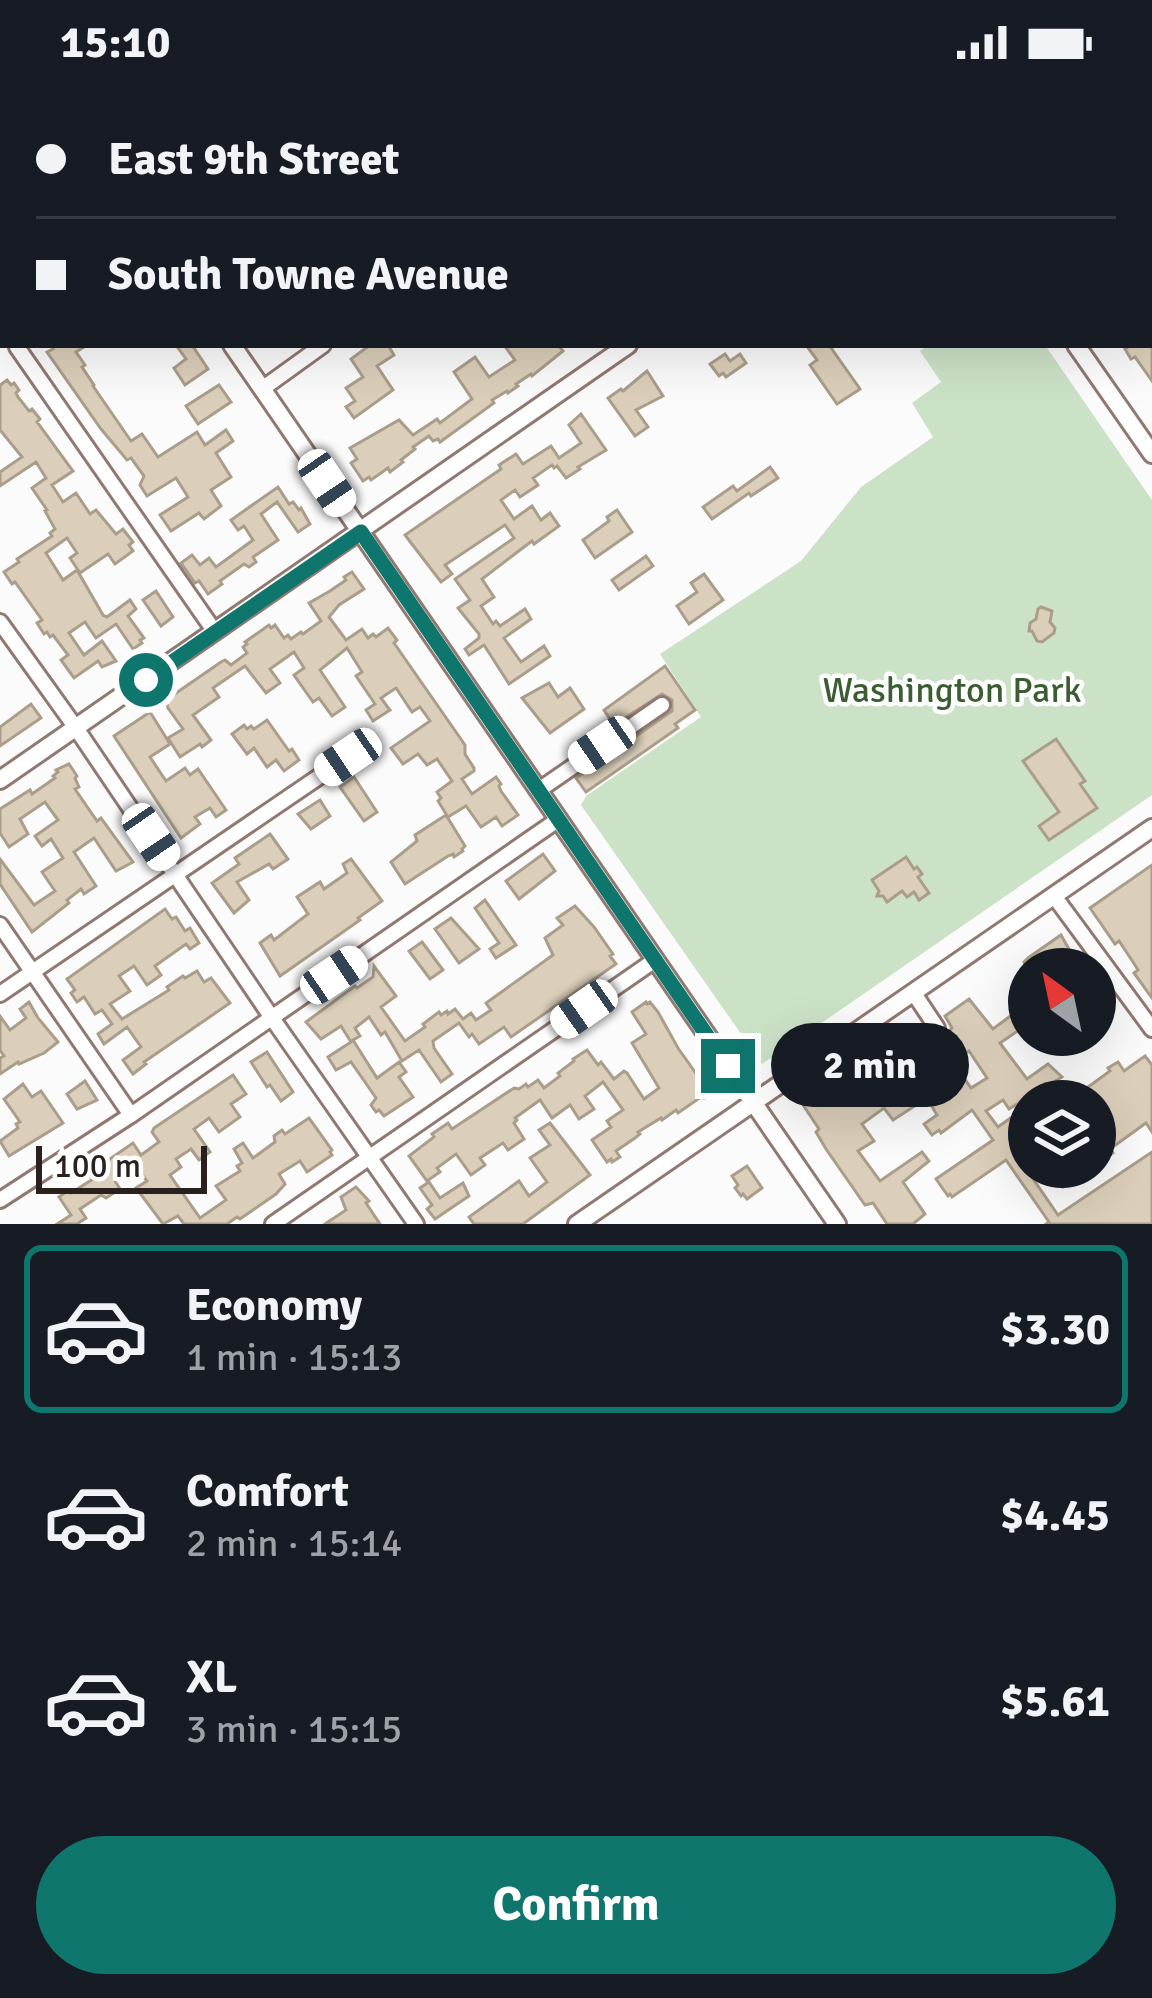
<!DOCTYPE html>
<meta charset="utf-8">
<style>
body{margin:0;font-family:Signika,sans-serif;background:#242831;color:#f1f3f6;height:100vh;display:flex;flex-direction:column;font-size:45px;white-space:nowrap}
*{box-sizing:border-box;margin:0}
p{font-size:39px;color:#9ea1a6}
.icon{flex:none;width:66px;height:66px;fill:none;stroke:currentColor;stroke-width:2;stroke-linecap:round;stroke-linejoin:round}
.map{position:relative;height:1140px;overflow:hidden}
.panel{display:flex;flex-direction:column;background:#171b24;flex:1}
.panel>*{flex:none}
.guide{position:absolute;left:0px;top:0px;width:1152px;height:264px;box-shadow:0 12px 48px #0002;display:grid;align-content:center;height:264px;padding:0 36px;background:#171b24}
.needle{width:78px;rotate:327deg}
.buttons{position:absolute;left:1008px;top:864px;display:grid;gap:24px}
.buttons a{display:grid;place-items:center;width:108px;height:108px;border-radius:50%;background:#171b24;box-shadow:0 12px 48px #0002;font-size:60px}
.scale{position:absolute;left:36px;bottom:30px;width:171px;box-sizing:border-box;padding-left:12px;border:6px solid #2a201d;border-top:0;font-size:33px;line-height:42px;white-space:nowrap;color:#2a201d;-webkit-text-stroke:9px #fff;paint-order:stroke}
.end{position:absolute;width:54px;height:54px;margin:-27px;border:15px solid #0f766e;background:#fff;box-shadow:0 0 0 6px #fff}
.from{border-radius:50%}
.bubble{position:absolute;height:84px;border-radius:42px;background:#171b24;box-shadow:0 12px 48px #0002;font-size:39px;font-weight:700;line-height:84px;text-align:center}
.car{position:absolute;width:36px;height:72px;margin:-36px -18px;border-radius:15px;box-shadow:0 0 9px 3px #0007;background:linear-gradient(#fff 24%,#345 0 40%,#fff 0 76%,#345 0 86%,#fff 0)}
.guide b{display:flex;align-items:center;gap:42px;height:114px;font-size:45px}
.guide b+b{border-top:3px solid #363941}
.guide i{width:30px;height:30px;background:#f1f3f6}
ul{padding:21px 0 0;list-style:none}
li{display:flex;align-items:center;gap:36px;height:168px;margin:0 24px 18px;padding:0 12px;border:6px solid transparent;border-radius:18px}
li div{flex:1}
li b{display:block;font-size:45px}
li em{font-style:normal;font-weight:700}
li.current{border-color:#0f766e}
li>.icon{width:108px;height:108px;stroke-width:1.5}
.primary-button{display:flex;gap:24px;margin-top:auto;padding:24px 36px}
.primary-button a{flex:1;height:138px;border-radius:72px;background:#0f766e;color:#fff;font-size:48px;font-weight:700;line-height:138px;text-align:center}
.status{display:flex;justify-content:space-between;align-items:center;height:84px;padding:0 60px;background:#171b24;direction:ltr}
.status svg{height:33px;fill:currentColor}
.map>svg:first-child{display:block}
</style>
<div class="status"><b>15:10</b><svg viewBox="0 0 49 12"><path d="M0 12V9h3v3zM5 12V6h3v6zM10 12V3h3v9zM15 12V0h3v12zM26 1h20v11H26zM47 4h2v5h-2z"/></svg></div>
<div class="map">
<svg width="1152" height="1140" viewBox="0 0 1152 1140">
<rect width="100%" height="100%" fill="#fbfbfb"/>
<!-- green -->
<polygon fill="#cce2c7" points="929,261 1045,261 1152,416 1152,711 762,980 581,721 586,712 701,633 660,570 801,477 861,403 933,353 912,319 941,298 920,267"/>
<!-- building -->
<g fill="#dbceba" stroke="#aa9e8a" stroke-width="3" fill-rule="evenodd">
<polygon points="50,261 87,261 76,268 85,281 82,283 94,301 93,302 131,357 142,350 158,373 197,348 205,361 226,346 233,357 216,369 231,393 211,406 221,422 204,435 199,429 171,447 160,431 188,413 176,394 147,412 140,401 144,392 131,374 127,376 101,345 47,268 53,265"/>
<polygon points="176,261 192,261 208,285 185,301 174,284 186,275"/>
<polygon points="370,261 388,261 394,271 377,282 393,306 354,334 346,323 355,317 346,304 363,293 351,275"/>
<polygon points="504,261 558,261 563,267 532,292 531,290 516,300 518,302 508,309 507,307 492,316 494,319 440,358 438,355 433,357 429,352 413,363 415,365 401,376 403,378 390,388 388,384 371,396 369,393 363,397 351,379 357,375 350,364 399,336 413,351 437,335 440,339 472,315 454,288 475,273 489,293 515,276"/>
<polygon points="806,261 829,261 860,305 837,320 810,281 817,276"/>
<polygon points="1131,261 1152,261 1152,297 1135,273 1131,275 1125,265"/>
<polygon points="725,270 730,277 740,270 746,279 726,293 723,289 719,292 710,280"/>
<polygon points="647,287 663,312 636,326 648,343 635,352 608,314 621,305 623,307"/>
<polygon points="7,296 11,301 14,299 19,306 16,309 18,313 29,327 32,325 40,335 37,338 73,387 52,401 63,418 76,409 90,430 96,426 116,450 123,445 133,458 129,461 133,467 115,480 108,470 80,489 70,474 77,469 67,454 46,469 63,496 77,486 103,531 107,533 130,516 136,525 128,532 144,554 140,556 142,559 133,565 116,540 96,554 85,538 69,549 84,571 102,557 116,577 102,583 98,577 74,594 61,576 68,571 53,551 50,553 47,548 44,550 37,539 42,536 15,498 12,500 4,488 19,478 17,475 52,452 50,449 55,445 45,427 47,426 32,404 46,394 36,378 0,402 0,388 22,373 0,346 0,301"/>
<polygon points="219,301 231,318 198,340 186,322"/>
<polygon points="581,330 606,366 578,383 580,385 566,394 557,382 554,384 552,381 533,394 538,401 520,413 515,406 501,416 514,435 532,422 541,436 550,429 559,442 534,460 532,457 482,495 494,513 481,522 493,540 496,537 500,542 525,525 531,535 504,554 521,578 544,562 550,572 509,600 484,561 469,571 465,565 479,554 479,550 458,524 470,516 455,495 514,454 505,441 445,481 452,490 441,498 405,451 501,385 499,381 516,370 523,380 551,362 559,374 581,359 569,341"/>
<polygon points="770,383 778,394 751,412 749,409 712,435 703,423 733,402 737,407"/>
<polygon points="278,403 289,420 293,418 299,426 301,424 310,440 298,448 277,418 261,430 278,456 253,473 256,478 249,483 244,480 220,497 222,500 208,510 199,497 195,499 181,479 192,471 200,481 209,474 216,483 253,456 244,442 238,446 231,436"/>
<polygon points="617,426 632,448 595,474 583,456 609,437 607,433"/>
<polygon points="646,472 653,482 619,506 612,496"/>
<polygon points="352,488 364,505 339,521 329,533 346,556 362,545 368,554 373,550 376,553 388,544 397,556 394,559 465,661 465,670 474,684 474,687 462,695 472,710 496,693 501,700 499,702 501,707 518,731 502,742 496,733 481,743 466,722 448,733 438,717 441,714 437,708 452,697 437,675 427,681 418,670 403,680 391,664 430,637 420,623 412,628 396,604 381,614 390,626 373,637 366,626 375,620 356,592 362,588 347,564 320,586 345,623 332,632 319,614 313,618 294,591 304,584 294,568 270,585 280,599 266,609 245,582 213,604 219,613 193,631 211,656 202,663 200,660 180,673 168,654 183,645 168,624 166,617 169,614 221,578 225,576 231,581 247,569 243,563 247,560 245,558 269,541 271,544 275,541 284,554 288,551 291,555 301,548 303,550 321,537 309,519 330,507 346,496 344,493"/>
<polygon points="704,490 723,516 689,540 677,522 697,508 691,499"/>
<polygon points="156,507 173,533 161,542 143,516"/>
<polygon points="1041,523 1052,527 1050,538 1055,544 1054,549 1042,558 1037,557 1032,547 1029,547 1030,539 1036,535 1038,525"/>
<polygon points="665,582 695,626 675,640 678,644 586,708 576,694 672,627 672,616 662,610 614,641 604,626"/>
<polygon points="549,599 558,613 570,604 584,625 550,649 522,614"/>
<polygon points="31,620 41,634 0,662 0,643"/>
<polygon points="150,628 170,660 150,673 166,697 185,684 190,691 198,685 226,726 216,733 210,724 195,733 200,740 181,754 114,652"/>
<polygon points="267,636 289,667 292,665 299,676 284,687 276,676 267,683 254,664 247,670 232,650 244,641 247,645 251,642 254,645"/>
<polygon points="1056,655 1085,697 1080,700 1097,724 1049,756 1039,742 1059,728 1023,677"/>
<polygon points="69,680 77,692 75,694 79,703 75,705 97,737 101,734 133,778 116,787 94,754 74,768 96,802 84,810 81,805 67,816 69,819 32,848 0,800 0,775 34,821 55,807 42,788 63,774 51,755 42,762 35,752 58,736 45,718 20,735 28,750 9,763 0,749 0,725 30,706 32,710 55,694 53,692 58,688 56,686"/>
<polygon points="354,693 377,728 364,737 340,703"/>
<polygon points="320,716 330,732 311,745 298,730"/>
<polygon points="446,731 465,762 462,765 463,767 454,773 453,770 448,772 405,800 391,778 417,757 415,751"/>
<polygon points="270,750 288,775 273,785 269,780 237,798 249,816 234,829 212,799 239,780 235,774"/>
<polygon points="543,770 555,787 519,815 506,797"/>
<polygon points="906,773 914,785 917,783 922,790 918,793 929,809 919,816 914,808 907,813 902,807 887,818 883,812 877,812 879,807 872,796"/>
<polygon points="351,775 382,817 358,834 360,836 280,892 260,859 271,851 274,856 308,830 297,813 320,798 324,805 347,789 343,780"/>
<polygon points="1152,781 1152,914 1134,889 1138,886 1133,878 1119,857 1115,860 1090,824"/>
<polygon points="485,816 516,861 496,874 490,865 499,859 475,824"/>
<polygon points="575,822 594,843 613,870 610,872 616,880 511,953 504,943 479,960 472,950 469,953 459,939 433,957 434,964 452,990 441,998 419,966 402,977 385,948 381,951 369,933 355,944 360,952 353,956 377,994 399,978 406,988 399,993 413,1013 384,1032 379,1026 376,1028 371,1021 376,1014 351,978 336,986 328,973 351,958 341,942 321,955 306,938 355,902 357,904 373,893 374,882 396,912 381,923 405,957 425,943 423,940 439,928 441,931 447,927 448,930 455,925 463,935 471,929 476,936 491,926 486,919 553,871 545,854 563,841 557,834"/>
<polygon points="165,825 172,835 176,833 185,847 190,844 199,859 190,865 186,860 155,882 161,891 147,901 134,882 119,892 130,907 110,920 122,935 169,906 167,903 183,892 185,894 197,887 204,898 211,894 230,919 144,978 146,980 133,990 123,976 141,963 127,943 104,960 98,950 112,940 102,926 95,930 84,913 77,918 71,909 75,906 67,895"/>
<polygon points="451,834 479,865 459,879 435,845"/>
<polygon points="1061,851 1074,874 1058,885 1028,885 1024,878 1028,874"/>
<polygon points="422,858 443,886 430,895 409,867"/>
<path d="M969,915l24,30 20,-15 3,5 3,-2 6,9 -25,17 27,36 21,-15 14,13 -53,32 -6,-9 -17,11 12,16 21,-15 10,14v47l29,42 94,-63v72h-106l3,-2 -43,-62 -54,37 -2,-3 -2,2 -12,-17 57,-39 -21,-30 -31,23 -2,-3 -7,5 -8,-11 13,-9 -10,-17 -34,22 -9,-12 -22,16 12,17 -16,10 22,30 42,-29 7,9 -26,21 22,32 -12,10h-26l-14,-21 -8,2 -39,-56 -10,-17 3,-3 -16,-24 32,-22 4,6 17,-12 -2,-2 44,-28 -3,-4 11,-9 9,12 15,-10 12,2 10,-10 -7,-12zM969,967l18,27 -16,10 -18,-25z"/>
<polygon points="29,918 38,934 58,958 44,969 19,980 18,978 0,990 0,974 4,972 0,966 0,932 10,946 26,934 20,925"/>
<polygon points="646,918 647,920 650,918 658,928 678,964 709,1008 704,1014 701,1013 678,1029 676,1026 662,1036 661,1034 638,1048 640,1050 635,1054 616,1067 620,1073 612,1078 611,1075 607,1078 592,1056 611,1043 607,1037 623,1026 603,998 585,1012 594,1025 579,1035 570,1021 552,1034 540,1016 515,1034 517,1036 514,1039 524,1055 508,1066 503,1059 480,1074 485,1081 471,1091 456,1070 437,1084 440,1088 427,1097 409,1072 434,1053 432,1050 448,1039 452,1045 514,1004 519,1005 526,1000 528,1003 538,996 544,1004 560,992 558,989 574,977 573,975 587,966 598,981 601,978 614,995 624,987 627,989 644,1015 659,1004 632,959 646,950 632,928"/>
<polygon points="267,968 293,1008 281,1017 270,1001 267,1003 251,978"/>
<polygon points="1145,972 1152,981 1152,1048 1146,1039 1110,1065 1113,1069 1095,1081 1095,1045 1101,1040 1095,1031 1095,1017 1069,1017 1110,987 1108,984 1118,978 1124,987"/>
<polygon points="233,991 246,1010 231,1020 240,1033 219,1048 209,1034 194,1045 210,1068 199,1076 191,1065 176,1075 181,1083 170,1091 200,1134 226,1116 216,1102 240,1087 237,1082 242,1079 234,1065 243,1059 253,1074 275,1058 274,1052 282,1046 285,1050 309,1034 332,1066 330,1068 332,1071 307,1088 300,1077 279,1090 285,1100 276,1110 240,1135 237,1133 227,1140 184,1140 178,1132 163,1140 136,1104 147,1097 136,1083 115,1097 120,1105 106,1114 101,1111 80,1125 86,1134 77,1140 57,1140 71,1131 59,1113 69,1106 71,1109 93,1095 91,1093 96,1089 94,1086 133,1059 141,1071 159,1058 152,1048 154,1044"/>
<polygon points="85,997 97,1016 77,1025 67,1010"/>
<polygon points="23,1000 32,1013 41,1007 63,1039 9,1072 0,1057 18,1044 16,1040 20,1038 4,1015"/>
<polygon points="550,1039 590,1091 523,1140 474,1140 469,1133 519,1097 529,1112 547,1098 530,1074 550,1061 539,1046"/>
<polygon points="747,1082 762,1104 747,1115 743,1110 741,1112 735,1104 738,1101 732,1092"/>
<polygon points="1048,1083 1097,1083 1063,1103"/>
<polygon points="429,1098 440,1114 463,1099 469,1112 435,1135 427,1125 432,1121 420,1104"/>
<polygon points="356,1103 369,1117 366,1119 380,1140 325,1140 346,1126 341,1113"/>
</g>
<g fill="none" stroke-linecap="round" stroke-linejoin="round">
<defs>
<g id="minor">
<polyline points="473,0 475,3"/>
<polyline points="85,3 89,0"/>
<polyline points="390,3 394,0"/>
<polyline points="0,61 3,59"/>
<polyline points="17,263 215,548"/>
<polyline points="262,305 323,261"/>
<polyline points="0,538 76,644 272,934 416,1140"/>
<polyline points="539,706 662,621"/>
<polyline points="1054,812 1152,945"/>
<polyline points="0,841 131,1031"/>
<polyline points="913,908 937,944"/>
<polyline points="0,910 348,673"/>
<polyline points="0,1116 131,1031 559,735"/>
<polyline points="273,1140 655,876"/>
</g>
<g id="tertiary">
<polyline points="54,0 56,3"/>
<polyline points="894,0 897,3"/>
<polyline points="1001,3 1005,0"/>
<polyline points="232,261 837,1140"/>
<polyline points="1076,261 1152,370"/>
<polyline points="0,696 628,261"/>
<polyline points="577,1140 1152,744"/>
</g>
</defs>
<!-- minor casing -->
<use href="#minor" stroke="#907971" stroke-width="20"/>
<!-- tertiary casing -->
<use href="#tertiary" stroke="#907971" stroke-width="22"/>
<!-- minor -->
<use href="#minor" stroke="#fff" stroke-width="14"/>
<!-- tertiary -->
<use href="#tertiary" stroke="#fff" stroke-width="16"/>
</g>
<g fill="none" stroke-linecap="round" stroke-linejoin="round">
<!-- route -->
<polyline stroke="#0f766e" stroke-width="15" points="146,596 361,448 728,982"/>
</g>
<g text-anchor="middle" stroke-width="9" stroke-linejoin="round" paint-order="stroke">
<!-- park labels -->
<g font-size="36" fill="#3a5d32" stroke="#fff">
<text x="952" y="618">Washington Park</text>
</g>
</g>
</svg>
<div class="buttons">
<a><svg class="needle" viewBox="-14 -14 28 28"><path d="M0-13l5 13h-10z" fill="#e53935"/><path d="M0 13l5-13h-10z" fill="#9ea1a6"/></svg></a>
<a><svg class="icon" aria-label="layers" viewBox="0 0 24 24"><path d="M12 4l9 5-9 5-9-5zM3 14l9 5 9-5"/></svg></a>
</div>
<div class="scale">100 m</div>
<i class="end from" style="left:146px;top:596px"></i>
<i class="end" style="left:728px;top:982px"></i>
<div class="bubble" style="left:771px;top:939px;width:198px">2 min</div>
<i class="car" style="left:327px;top:399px;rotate:146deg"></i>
<i class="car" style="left:602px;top:661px;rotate:236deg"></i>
<i class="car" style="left:348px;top:673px;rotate:236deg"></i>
<i class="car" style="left:151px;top:753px;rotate:146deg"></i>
<i class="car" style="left:334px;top:891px;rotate:56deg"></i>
<i class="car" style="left:584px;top:925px;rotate:235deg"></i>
<div class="guide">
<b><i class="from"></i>East 9th Street</b>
<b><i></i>South Towne Avenue</b>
</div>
</div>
<section class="panel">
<ul>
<li class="current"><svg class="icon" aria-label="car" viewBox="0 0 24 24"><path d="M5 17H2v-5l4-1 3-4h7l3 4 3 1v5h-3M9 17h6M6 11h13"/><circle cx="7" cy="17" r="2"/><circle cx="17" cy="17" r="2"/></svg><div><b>Economy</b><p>1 min · 15:13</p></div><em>$3.30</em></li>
<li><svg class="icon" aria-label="car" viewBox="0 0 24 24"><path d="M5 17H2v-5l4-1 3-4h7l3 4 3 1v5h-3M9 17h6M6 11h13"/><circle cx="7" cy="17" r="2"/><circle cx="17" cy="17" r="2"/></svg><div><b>Comfort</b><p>2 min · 15:14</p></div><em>$4.45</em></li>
<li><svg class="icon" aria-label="car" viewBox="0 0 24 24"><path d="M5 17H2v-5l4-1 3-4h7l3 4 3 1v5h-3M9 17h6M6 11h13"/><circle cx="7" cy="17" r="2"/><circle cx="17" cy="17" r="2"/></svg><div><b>XL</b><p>3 min · 15:15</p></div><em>$5.61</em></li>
</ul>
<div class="primary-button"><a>Confirm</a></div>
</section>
